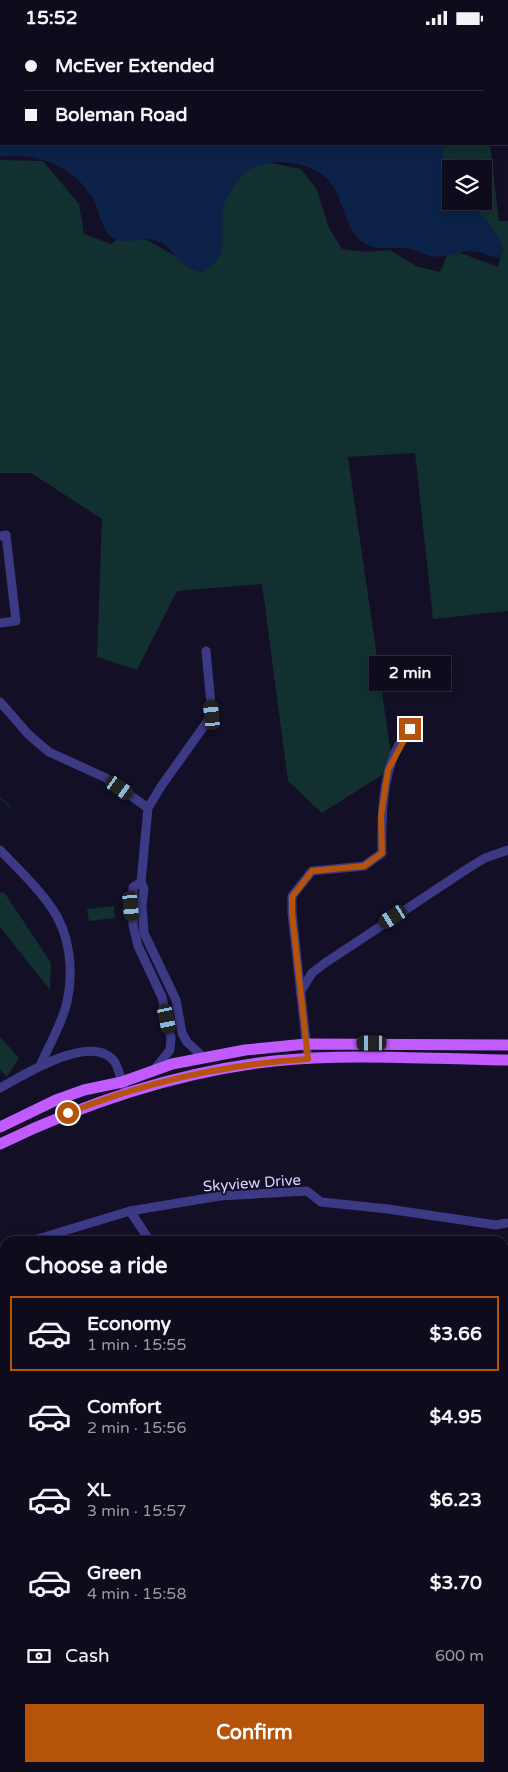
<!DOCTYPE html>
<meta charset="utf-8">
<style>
body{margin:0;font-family:"Varela Round",sans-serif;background:#171425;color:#f1f3f6;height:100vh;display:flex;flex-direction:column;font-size:19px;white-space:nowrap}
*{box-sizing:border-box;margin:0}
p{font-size:16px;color:#9b9ba3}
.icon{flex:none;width:28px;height:28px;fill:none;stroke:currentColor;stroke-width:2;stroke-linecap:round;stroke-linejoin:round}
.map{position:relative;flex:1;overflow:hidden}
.details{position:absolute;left:0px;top:1201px;width:509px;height:536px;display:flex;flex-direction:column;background:#0e0b1c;border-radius:15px 15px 0 0;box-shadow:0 2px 12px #0003,0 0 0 1px #2e2b3b}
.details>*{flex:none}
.top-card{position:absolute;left:0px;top:0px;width:509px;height:110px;box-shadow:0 2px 12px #0003,0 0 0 1px #2e2b3b;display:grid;align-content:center;height:110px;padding:0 25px;background:#0e0b1c}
.buttons{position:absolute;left:442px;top:125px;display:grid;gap:10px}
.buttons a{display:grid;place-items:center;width:50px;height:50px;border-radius:0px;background:#0e0b1c;box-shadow:0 2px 12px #0003,0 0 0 1px #2e2b3b;font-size:25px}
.end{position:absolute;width:22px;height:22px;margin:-11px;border:6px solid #b45309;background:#fff;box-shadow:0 0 0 2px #fff}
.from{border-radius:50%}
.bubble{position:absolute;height:35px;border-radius:0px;background:#0e0b1c;box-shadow:0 2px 12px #0003,0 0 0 1px #2e2b3b;font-size:16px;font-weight:800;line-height:35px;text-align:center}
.car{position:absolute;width:15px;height:30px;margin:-15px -8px;border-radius:6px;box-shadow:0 0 4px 1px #0007;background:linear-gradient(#222 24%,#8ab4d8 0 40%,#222 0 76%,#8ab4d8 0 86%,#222 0)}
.top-card b{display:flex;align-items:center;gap:18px;height:48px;font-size:19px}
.top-card b+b{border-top:1px solid #2e2b3b}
.top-card i{width:12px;height:12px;background:#f1f3f6}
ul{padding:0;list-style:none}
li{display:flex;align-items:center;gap:15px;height:75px;margin:0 10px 8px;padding:0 15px;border:2px solid transparent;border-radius:0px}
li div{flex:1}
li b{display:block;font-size:19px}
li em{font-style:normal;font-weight:800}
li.selected{border-color:#b45309}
li>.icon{width:45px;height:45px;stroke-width:1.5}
h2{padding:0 25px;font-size:22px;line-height:60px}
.pay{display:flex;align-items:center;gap:12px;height:55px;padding:0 25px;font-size:19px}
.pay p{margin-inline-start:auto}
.cta{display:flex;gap:10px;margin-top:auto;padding:10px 25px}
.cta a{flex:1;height:58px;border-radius:0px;background:#b45309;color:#fff;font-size:20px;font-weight:800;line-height:58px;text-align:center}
.status{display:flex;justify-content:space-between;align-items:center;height:35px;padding:0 25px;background:#0e0b1c;direction:ltr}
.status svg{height:14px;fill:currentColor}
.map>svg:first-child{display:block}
</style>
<div class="status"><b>15:52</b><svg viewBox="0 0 49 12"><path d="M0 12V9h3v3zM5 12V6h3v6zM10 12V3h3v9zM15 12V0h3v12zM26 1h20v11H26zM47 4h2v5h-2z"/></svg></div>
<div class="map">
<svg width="508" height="1737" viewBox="0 0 508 1737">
<rect width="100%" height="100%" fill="#130f26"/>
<!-- green -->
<g fill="#12302f">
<polygon points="442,109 490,109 499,186 508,186 508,576 433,584 415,418 348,422 393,733 322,778 288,746 262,549 177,556 137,635 97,622 102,484 31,438 0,438 0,125 43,126 79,169 84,199 111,209 128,197 151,207 203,237 211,220 214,176 234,143 262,126 301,134 317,155 329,193 342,214 367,217 390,215 416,231 440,237 450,214 498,232 502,213 462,166 484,166 484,134 451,134 451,158 439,130"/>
<polygon points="4,857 51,928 50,955 0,892 0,858"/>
<polygon points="114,871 115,883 89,886 87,874"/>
<polygon points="0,1002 19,1023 7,1042 0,1035"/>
<polygon points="508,1310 508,1737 402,1737 402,1733 504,1732 504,1311"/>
<polygon points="0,1351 5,1356 5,1561 0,1561"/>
<polygon points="218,1732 318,1732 319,1737 170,1737"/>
</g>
<!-- water -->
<path fill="#0c2248" d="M0,0h459l-458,1v108h443c-4,20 7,37 7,57h16c15,14 31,30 37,49l-6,8c-9,-2 -20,-8 -29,-7 -13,1 -25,8 -38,5 -10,-2 -18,-8 -29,-8 -11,-1 -23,2 -34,-3 -38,-18 -10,-81 -90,-83 -11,0 -27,4 -35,13 -8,10 -18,21 -20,35 -4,27 10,48 -23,62 -4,-2 -10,-3 -14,-6 -12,-8 -16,-22 -32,-26 -14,-3 -28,6 -41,-2 -13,-9 -13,-29 -21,-41 -18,-30 -57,-47 -92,-40z"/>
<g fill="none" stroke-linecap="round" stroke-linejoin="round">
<!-- stream -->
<polyline stroke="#0c2248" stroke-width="2" points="0,763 10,772"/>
<!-- minor -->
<g stroke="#3d3a85" stroke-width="9">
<polyline points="0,501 6,500 16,586 0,588"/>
<polyline points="0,667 29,700 49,717 106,743 148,773"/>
<path d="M0,815c17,18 37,36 51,57 19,26 23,64 16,95 -5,22 -18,43 -27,64"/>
<polyline points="141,847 133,852 133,890 138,911 162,962 171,1003 170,1015 153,1036"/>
<polyline points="300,957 312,938 325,928 467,834 485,823 508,815"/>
<polyline points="203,1022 187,1007 182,998 176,965 144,898 142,870 144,854 141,847 148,773 162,750 212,680 206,616"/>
<path d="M308,1024l-16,-146v-17l20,-25 52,-5 18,-13c-1,-38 0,-100 32,-127"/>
<path d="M0,1053c24,-13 91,-56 114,-27 5,7 6,18 10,25"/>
<polyline points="130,1176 150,1206"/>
<polyline points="31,1206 130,1176 220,1161 307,1156 321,1167 388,1174 496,1190 506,1188"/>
<polyline points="0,1217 5,1215"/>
<polyline points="504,1324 508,1322"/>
<polyline points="0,1343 5,1350"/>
<polyline points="0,1698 5,1702"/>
<polyline points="37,1732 42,1737"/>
<polyline points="387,1732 389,1737"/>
<polyline points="53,1737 57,1732"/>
</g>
<!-- major -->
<g stroke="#c25bff" stroke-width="11">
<polyline points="0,1092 56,1065 84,1055 122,1047 172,1029 245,1015 306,1009 508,1010"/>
<path d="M0,1109c87,-42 177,-72 274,-83 77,-8 157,-2 234,-1"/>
</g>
</g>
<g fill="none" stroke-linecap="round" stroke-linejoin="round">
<!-- route -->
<path stroke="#b45309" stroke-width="6" d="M68,1078c77,-31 158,-49 240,-54l-16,-146v-16l20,-26 52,-5 18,-13 -1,-37 7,-46 22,-41"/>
</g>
<g text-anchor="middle" stroke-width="4" stroke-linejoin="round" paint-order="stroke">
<!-- street labels -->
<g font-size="15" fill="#d9d4ff" stroke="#130f26">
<text transform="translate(252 1148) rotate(-4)" y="5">Skyview Drive</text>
</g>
</g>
</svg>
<div class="buttons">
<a><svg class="icon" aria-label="layers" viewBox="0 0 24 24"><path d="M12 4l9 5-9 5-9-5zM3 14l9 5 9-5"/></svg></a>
</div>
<i class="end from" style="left:68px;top:1078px"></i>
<i class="end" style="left:410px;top:694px"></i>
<div class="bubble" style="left:369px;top:621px;width:82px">2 min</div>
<i class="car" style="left:212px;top:680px;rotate:354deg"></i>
<i class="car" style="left:120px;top:753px;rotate:125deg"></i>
<i class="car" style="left:131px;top:871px;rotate:175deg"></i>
<i class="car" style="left:393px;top:882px;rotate:237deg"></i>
<i class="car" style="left:167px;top:984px;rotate:168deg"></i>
<i class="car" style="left:372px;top:1008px;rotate:270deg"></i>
<div class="top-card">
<b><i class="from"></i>McEver Extended</b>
<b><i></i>Boleman Road</b>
</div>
<section class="details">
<h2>Choose a ride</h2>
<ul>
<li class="selected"><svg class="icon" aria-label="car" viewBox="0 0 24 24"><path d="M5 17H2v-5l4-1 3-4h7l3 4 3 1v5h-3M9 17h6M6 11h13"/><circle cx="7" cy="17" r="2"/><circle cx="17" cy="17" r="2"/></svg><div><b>Economy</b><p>1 min · 15:55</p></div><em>$3.66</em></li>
<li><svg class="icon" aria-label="car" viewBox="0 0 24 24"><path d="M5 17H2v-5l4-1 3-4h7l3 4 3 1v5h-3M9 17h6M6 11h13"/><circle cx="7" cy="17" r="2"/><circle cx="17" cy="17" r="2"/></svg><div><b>Comfort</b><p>2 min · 15:56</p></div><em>$4.95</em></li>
<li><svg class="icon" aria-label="car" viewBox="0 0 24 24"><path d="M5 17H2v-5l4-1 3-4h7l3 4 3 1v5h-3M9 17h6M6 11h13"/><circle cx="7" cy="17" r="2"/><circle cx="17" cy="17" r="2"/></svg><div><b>XL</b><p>3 min · 15:57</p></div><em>$6.23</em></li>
<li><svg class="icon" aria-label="car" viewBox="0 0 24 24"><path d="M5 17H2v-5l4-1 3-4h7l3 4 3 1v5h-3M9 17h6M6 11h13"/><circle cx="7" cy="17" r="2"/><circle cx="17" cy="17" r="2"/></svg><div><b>Green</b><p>4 min · 15:58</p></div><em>$3.70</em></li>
</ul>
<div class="pay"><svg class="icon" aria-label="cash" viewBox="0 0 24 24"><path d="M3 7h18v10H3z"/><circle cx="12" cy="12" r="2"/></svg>Cash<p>600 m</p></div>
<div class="cta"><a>Confirm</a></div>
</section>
</div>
